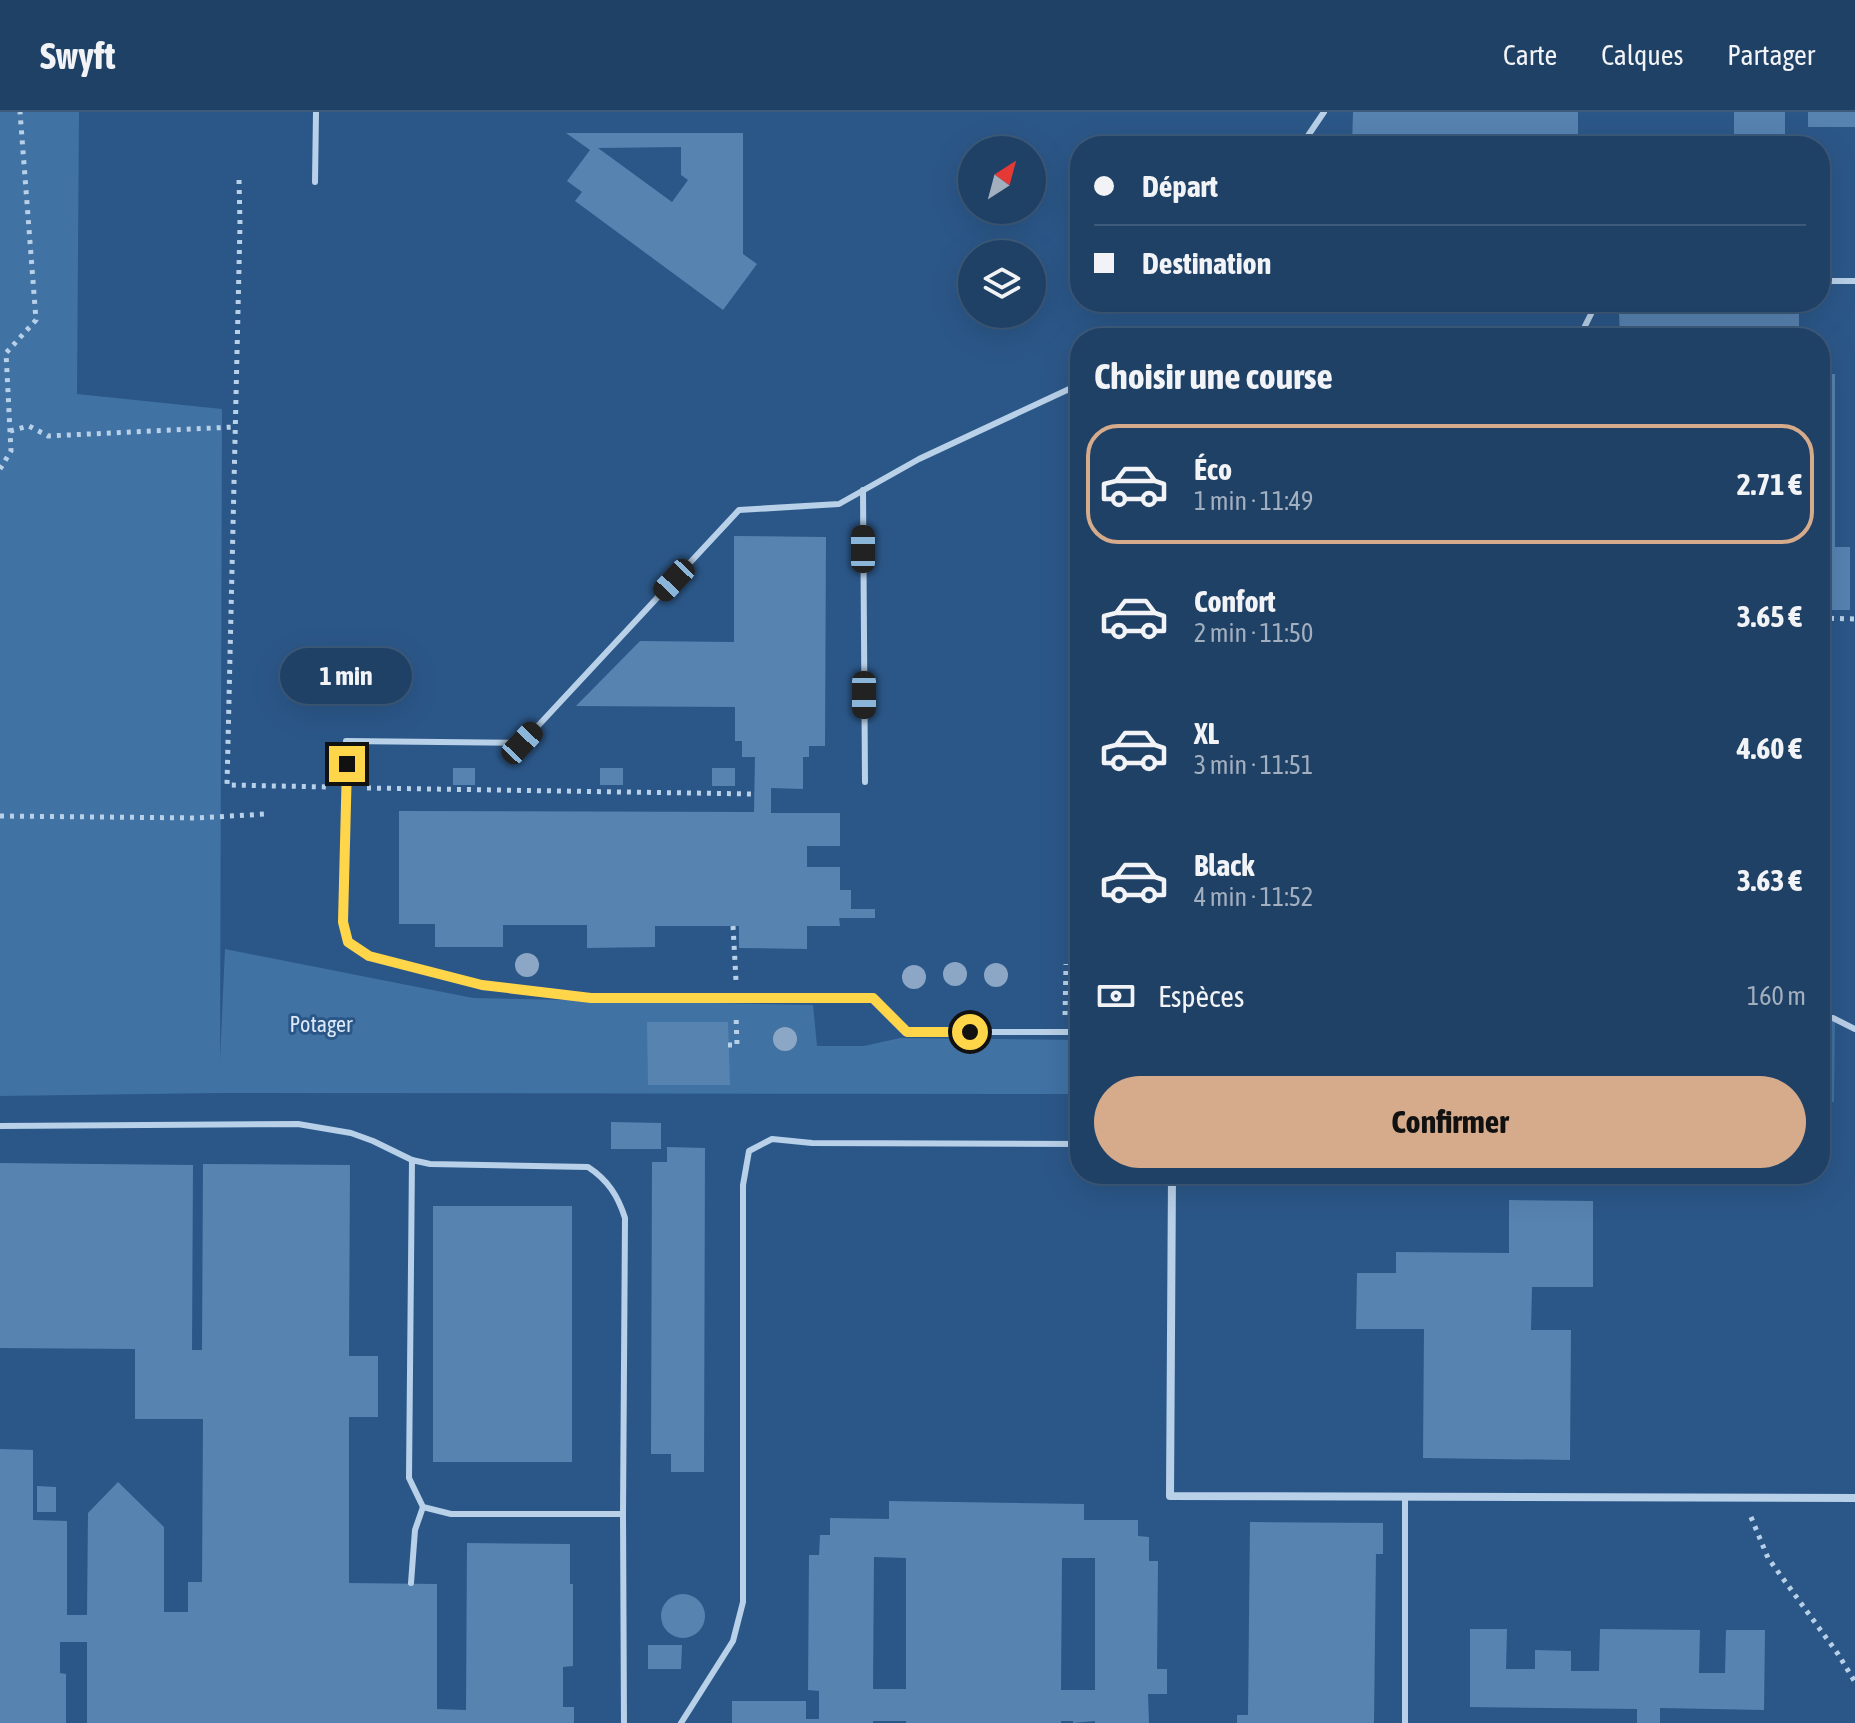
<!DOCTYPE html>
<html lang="fr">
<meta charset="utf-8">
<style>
body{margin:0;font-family:"Asap Condensed",sans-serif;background:#28486c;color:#f1f3f6;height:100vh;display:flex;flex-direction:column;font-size:30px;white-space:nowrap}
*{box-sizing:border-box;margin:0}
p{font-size:26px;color:#a2afbf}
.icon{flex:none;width:44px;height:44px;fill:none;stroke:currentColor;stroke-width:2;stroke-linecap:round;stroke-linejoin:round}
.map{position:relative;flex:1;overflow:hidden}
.details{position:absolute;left:1070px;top:216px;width:760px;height:856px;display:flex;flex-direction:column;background:#204166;border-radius:32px;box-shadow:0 8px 32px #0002,0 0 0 2px #3d5a7a}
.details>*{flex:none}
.top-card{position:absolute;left:1070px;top:24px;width:760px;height:176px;border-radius:32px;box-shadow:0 8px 32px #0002,0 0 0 2px #3d5a7a;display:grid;align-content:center;height:176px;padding:0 24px;background:#204166}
.needle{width:52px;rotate:36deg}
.controls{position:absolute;left:958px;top:24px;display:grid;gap:16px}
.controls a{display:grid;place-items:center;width:88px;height:88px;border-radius:50%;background:#204166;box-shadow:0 8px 32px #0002,0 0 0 2px #3d5a7a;font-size:40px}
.end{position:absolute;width:36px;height:36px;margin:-18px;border:10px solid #ffd54a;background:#111;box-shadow:0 0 0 4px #111}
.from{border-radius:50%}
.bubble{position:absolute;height:56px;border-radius:28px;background:#204166;box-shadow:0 8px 32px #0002,0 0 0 2px #3d5a7a;font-size:26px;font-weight:700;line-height:56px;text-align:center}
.car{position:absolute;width:24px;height:48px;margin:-24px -12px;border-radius:10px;box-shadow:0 0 6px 2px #0007;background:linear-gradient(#222 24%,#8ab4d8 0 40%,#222 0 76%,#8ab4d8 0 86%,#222 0)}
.top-card b{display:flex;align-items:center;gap:28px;height:76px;font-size:30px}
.top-card b+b{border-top:2px solid #3d5a7a}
.top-card i{width:20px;height:20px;background:#f1f3f6}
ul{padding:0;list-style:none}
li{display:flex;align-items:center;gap:24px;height:120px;margin:0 16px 12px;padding:0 8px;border:4px solid transparent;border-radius:32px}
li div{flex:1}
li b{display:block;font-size:30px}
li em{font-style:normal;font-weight:700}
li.active{border-color:#d6ab8b}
li>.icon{width:72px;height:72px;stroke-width:1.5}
h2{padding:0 24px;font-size:36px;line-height:96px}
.pay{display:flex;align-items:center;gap:20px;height:88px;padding:0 24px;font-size:30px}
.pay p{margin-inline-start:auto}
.cta{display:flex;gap:16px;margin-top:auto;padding:16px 24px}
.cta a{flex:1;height:92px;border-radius:48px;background:#d6ab8b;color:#111;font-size:32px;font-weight:700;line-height:92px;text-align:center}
header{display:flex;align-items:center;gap:48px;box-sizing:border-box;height:112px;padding:0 40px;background:#204166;border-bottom:2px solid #3d5a7a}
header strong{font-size:38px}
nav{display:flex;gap:44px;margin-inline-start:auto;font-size:28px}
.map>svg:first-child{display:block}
</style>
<header>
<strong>Swyft</strong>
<nav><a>Carte</a><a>Calques</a><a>Partager</a></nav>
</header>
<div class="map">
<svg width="1855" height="1611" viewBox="0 0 1855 1611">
<rect width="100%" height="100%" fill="#2b5788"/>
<!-- green -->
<g fill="#4072a4">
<polygon points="0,0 79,0 77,282 222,297 220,948 225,837 473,886 813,893 817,934 864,934 900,926 1080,928 1080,982 220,981 0,984"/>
<polygon points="1820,908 1835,908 1834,990 1820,990"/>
</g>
<!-- building -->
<g fill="#5783b1" fill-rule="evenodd">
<polygon points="1353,0 1578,0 1578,34 1352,34"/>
<rect x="1734" y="0" width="51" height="31"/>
<rect x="1808" y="0" width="47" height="15"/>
<path d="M566,21h177v121l14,10 -34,46 -148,-109 7,-9 -15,-11 23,-31zM681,35v28l7,5 -16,22 -74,-54z"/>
<rect x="1517" y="190" width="64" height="3"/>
<polygon points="1753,192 1799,192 1799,226 1620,226 1619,200 1753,200"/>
<polygon points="1820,262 1835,262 1835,435 1850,435 1850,498 1820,498"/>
<polygon points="734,424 826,425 825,634 809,634 809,645 803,645 803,677 771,676 771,701 840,701 840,734 807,734 807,755 840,755 840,778 851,778 851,797 875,797 875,806 839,806 840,814 807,814 807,837 739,836 739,814 655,814 655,835 587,836 587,813 503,813 503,835 435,835 435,812 399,812 399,699 754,700 755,645 742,645 742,629 735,629 735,595 576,594 640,529 734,530"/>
<rect x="453" y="656" width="22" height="17"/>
<rect x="600" y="656" width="23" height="17"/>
<rect x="712" y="656" width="23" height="18"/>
<polygon points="647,910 728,910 730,973 648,973"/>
<polygon points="611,1010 661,1011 661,1037 611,1037"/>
<polygon points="667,1035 705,1036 704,1360 671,1360 671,1342 651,1342 652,1050 667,1050"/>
<polygon points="0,1051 193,1053 192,1238 202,1238 203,1052 350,1053 349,1244 378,1244 378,1305 349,1305 349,1471 437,1472 437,1597 466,1598 467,1431 570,1432 570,1472 573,1472 573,1554 563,1555 563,1595 574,1595 574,1611 87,1611 87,1530 60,1530 60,1561 66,1562 66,1611 0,1611 0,1337 33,1338 33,1408 67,1409 67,1503 87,1503 88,1401 118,1370 164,1415 164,1500 188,1500 188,1470 202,1470 203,1307 135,1307 135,1237 0,1236"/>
<polygon points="1509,1088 1593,1089 1593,1175 1532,1175 1531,1218 1571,1218 1570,1348 1423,1346 1424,1217 1356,1217 1357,1161 1396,1161 1396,1140 1509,1141"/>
<rect x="433" y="1094" width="139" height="256"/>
<polygon points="37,1374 56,1375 56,1400 37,1400"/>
<path d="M889,1389l195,3v16h54v16l11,1v24h9l-1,108h10v25h-19l1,29h-54v-2l-22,2v-2h-12v2h-155v-2h-33v2h-141v-22h74v18h13v-28l-11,-1 1,-135h10l1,-20h10v-17l59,1zM874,1445l32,1v131h-33zM1062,1446h33v132h-34z"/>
<polygon points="1250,1410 1383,1411 1383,1442 1376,1442 1374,1611 1237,1611 1237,1603 1248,1603"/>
<circle cx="683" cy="1504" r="22"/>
<polygon points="1470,1517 1507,1517 1506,1557 1535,1557 1535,1538 1571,1539 1571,1559 1599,1559 1600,1517 1700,1518 1699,1561 1725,1561 1726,1518 1765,1518 1764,1598 1660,1596 1660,1611 1637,1611 1637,1597 1470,1595"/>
<polygon points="648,1533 682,1533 681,1557 648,1557"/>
</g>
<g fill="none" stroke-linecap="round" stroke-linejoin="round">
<!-- path -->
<g stroke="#b8d0e8" stroke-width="5" stroke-dasharray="4 6" stroke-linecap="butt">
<polyline points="239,68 240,112 227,673 329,675"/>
<polyline points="1241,190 1245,196 1263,197"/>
<polyline points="10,319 29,314 48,324 234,315"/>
<polyline points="0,357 11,339 6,241 36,208 20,0"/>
<polyline points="1820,506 1855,507"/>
<polyline points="367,676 754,682"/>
<polyline points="0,704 197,706 265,702"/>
<polyline points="733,814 736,869"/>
<polyline points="1065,903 1066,852"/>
<polyline points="728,933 737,933 736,903"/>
<polyline points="1751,1405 1768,1446 1838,1542 1855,1570"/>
</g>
<!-- lane -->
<g stroke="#b8d0e8" stroke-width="6">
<polyline points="1301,34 1324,0"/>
<polyline points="315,70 316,0"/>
<polyline points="1820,169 1855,169"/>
<polyline points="1579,226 1597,190"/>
<polyline points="1080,272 919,347 839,392 739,398 522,631 346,629 347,676 343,810 348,830 369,844 482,873 591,886 873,886 907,920 1080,920"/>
<polyline points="863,378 865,670"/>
<polyline points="1820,906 1833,906 1855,917"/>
<path d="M0,1014l298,-2 53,9 22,8 39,19 18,4 158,3c20,13 30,29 37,51l-2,296 1,209"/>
<polyline points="412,1048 409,1366 423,1395 451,1402 623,1402"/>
<polyline points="1405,1384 1405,1611"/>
<polyline points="411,1471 415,1418 423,1395"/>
<polyline points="681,1611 733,1529 743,1490 743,1073 749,1039 772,1027 812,1031 1080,1032"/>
</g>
<!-- street -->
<polyline stroke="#b8d0e8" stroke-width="8" points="1172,1062 1170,1384 1855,1386"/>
</g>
<!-- trees -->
<g fill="#8ca7c5">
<circle cx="527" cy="853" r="12"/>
<circle cx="955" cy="862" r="12"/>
<circle cx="996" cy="863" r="12"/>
<circle cx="914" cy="865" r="12"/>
<circle cx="785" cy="927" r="12"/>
</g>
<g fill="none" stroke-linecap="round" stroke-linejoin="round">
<!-- route -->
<polyline stroke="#ffd54a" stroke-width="10" points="347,652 343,810 348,830 369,844 482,873 591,886 873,886 907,920 970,920"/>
</g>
<g text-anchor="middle" stroke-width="6" stroke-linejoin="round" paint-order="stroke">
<!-- park labels -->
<g font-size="22" fill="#dce9f7" stroke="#2b5788">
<text x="321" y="920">Potager</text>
</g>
</g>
</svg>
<div class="controls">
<a><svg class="needle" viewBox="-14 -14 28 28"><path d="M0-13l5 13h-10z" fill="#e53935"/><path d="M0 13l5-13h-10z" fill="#a2afbf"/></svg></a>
<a><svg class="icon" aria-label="layers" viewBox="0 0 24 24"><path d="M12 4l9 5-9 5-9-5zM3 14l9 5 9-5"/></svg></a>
</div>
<i class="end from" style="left:970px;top:920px"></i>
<i class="end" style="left:347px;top:652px"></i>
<div class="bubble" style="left:280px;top:536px;width:132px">1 min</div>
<i class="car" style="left:863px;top:437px;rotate:0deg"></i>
<i class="car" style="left:674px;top:468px;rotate:223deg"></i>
<i class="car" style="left:864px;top:583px;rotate:180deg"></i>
<i class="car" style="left:522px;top:631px;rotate:43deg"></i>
<div class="top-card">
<b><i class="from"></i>Départ</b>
<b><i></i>Destination</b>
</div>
<section class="details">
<h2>Choisir une course</h2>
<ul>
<li class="active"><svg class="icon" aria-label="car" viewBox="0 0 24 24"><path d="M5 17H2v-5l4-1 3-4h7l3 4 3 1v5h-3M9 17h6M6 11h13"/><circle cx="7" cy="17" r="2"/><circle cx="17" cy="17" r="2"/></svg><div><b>Éco</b><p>1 min · 11:49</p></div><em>2.71 €</em></li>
<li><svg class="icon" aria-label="car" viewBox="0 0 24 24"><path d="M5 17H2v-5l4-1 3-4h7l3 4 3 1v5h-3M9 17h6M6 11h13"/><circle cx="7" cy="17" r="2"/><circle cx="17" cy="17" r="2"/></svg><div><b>Confort</b><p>2 min · 11:50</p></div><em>3.65 €</em></li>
<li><svg class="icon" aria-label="car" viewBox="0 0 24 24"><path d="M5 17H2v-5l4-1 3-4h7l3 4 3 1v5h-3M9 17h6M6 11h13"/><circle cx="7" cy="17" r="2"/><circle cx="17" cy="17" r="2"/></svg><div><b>XL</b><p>3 min · 11:51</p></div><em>4.60 €</em></li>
<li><svg class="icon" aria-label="car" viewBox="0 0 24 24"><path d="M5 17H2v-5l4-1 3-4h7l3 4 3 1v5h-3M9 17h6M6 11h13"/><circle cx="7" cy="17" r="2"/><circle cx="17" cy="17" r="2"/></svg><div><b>Black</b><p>4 min · 11:52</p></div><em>3.63 €</em></li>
</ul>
<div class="pay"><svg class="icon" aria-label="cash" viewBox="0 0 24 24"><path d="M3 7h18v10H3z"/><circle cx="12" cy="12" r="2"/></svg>Espèces<p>160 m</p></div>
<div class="cta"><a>Confirmer</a></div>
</section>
</div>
